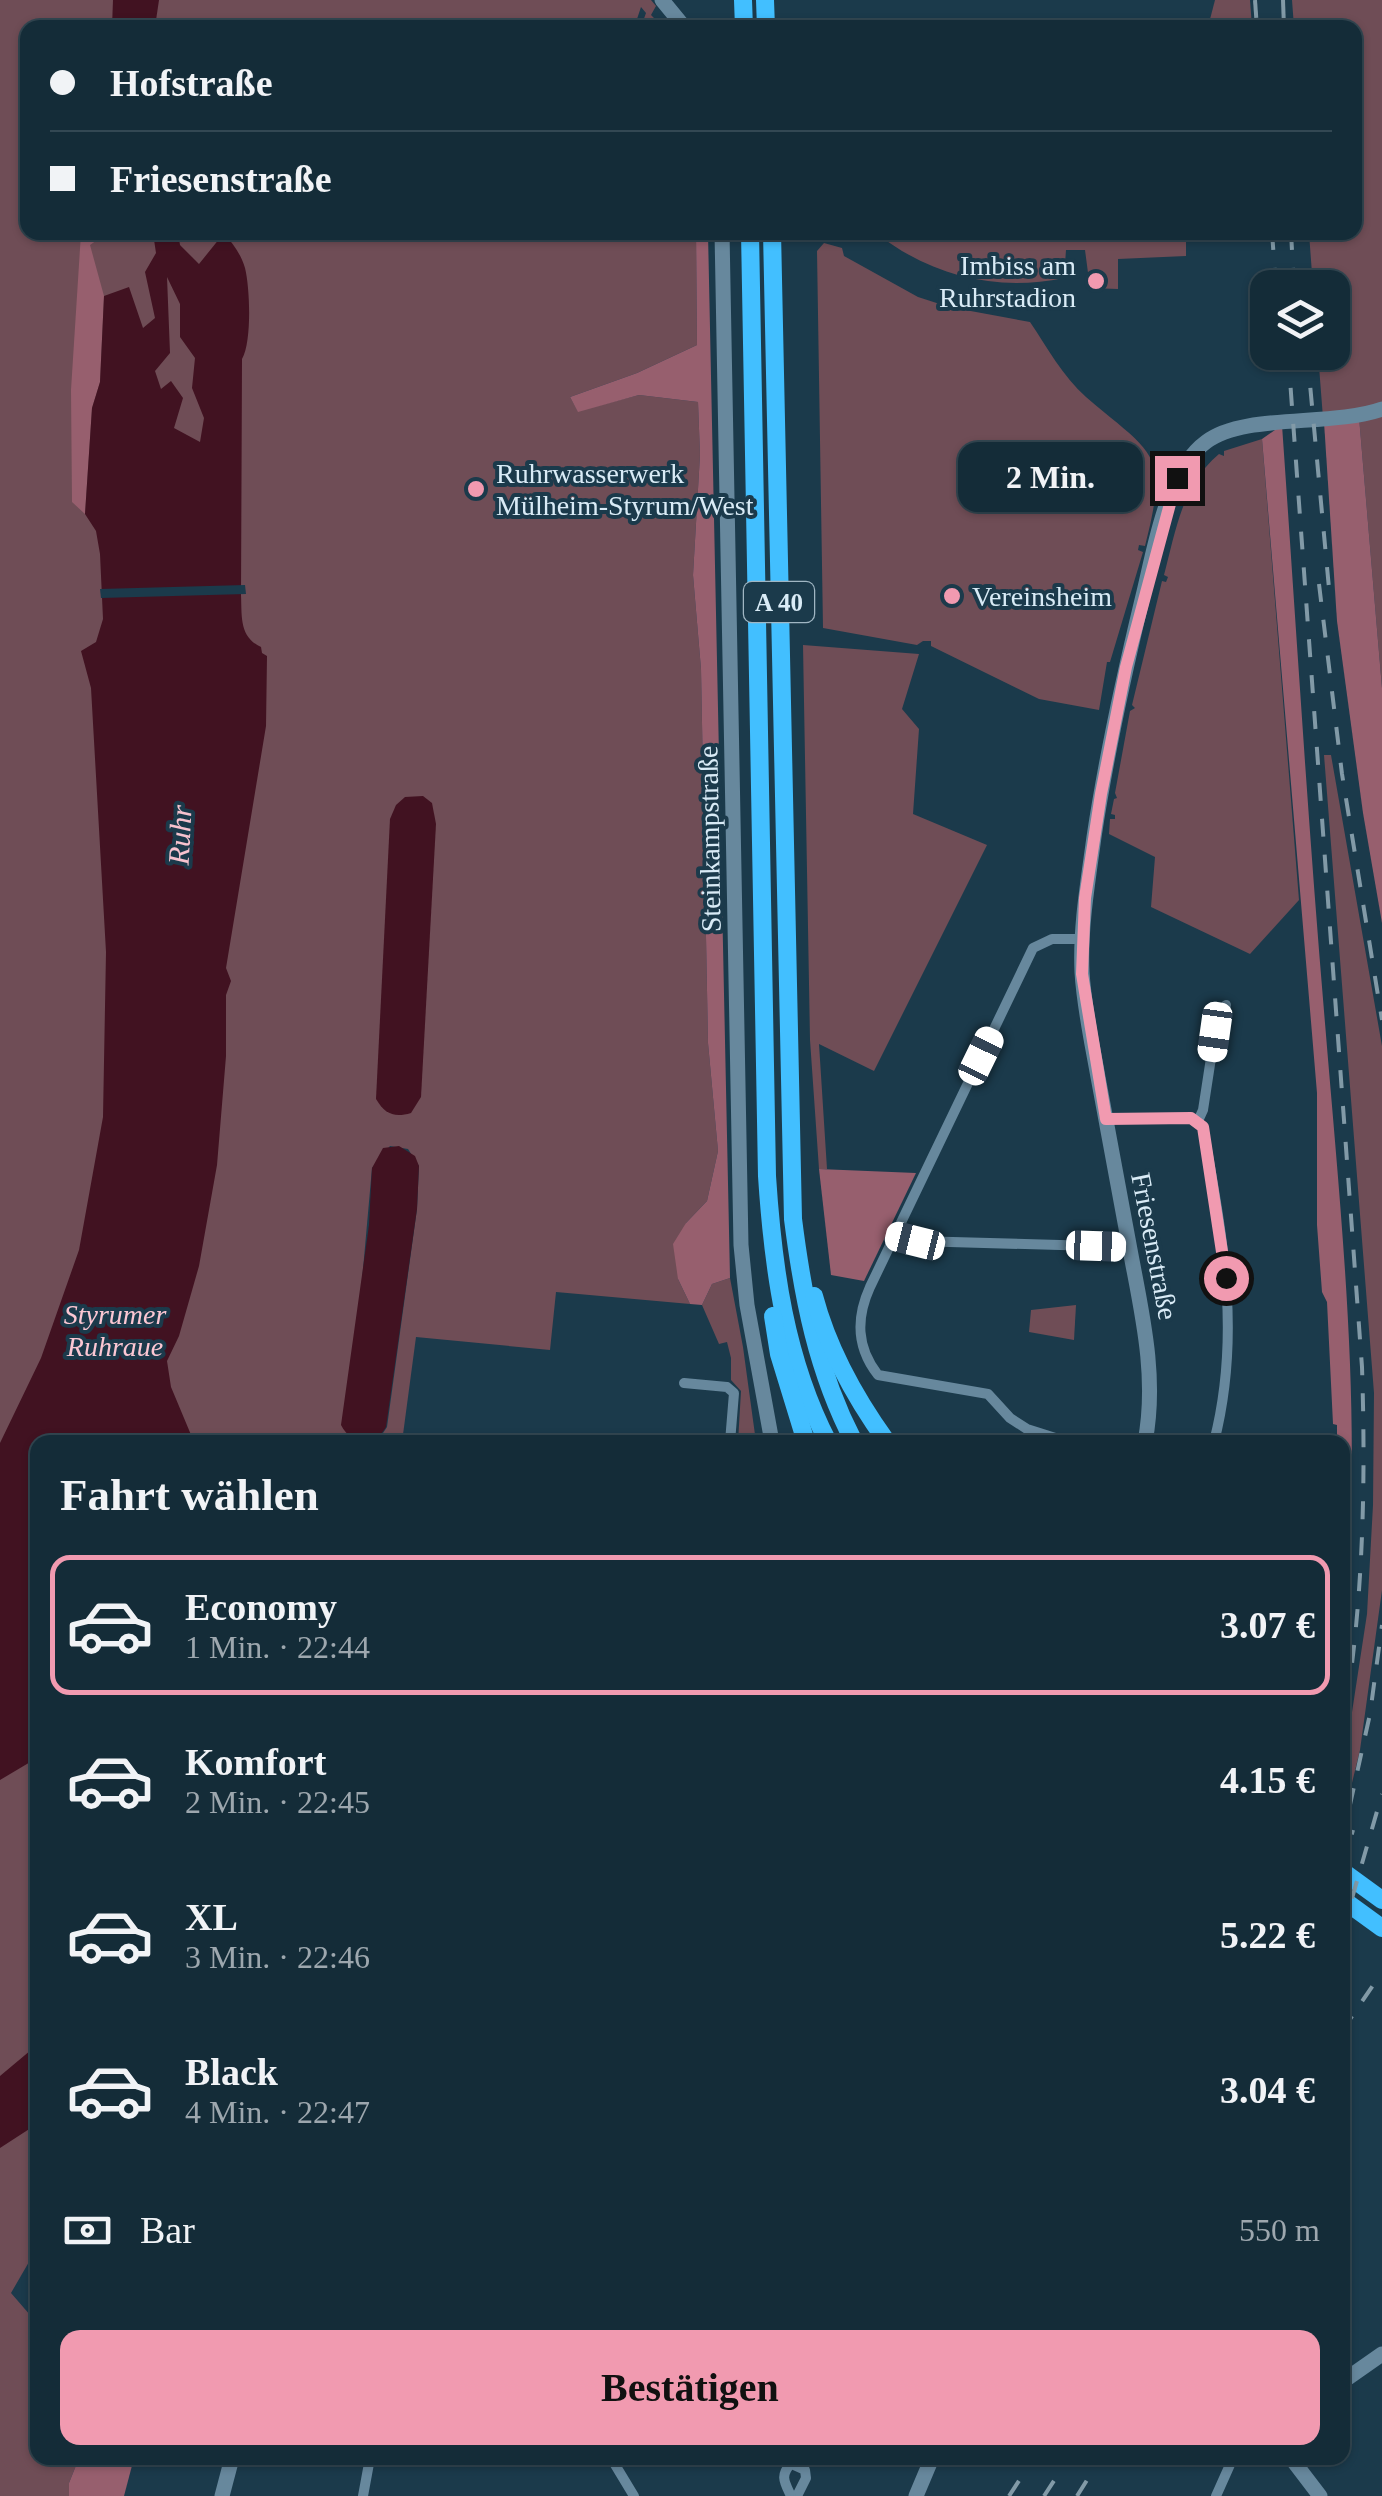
<!DOCTYPE html>
<html lang="de">
<meta charset="utf-8">
<style>
body{margin:0;font-family:Georgia,serif;background:#1d3440;color:#f1f3f6;height:100vh;display:flex;flex-direction:column;font-size:38px;white-space:nowrap}
*{box-sizing:border-box;margin:0}
p{font-size:32px;color:#9da7ae}
.icon{flex:none;width:55px;height:55px;fill:none;stroke:currentColor;stroke-width:2;stroke-linecap:round;stroke-linejoin:round}
.map{position:relative;flex:1;overflow:hidden}
.drawer{position:absolute;left:30px;top:1435px;width:1320px;height:1030px;display:flex;flex-direction:column;background:#142c38;border-radius:20px;box-shadow:0 2px 8px #0004,0 0 0 2px #334853}
.drawer>*{flex:none}
.guide{position:absolute;left:20px;top:20px;width:1342px;height:220px;border-radius:20px;box-shadow:0 2px 8px #0004,0 0 0 2px #334853;display:grid;align-content:center;height:220px;padding:0 30px;background:#142c38}
.buttons{position:absolute;left:1250px;top:270px;display:grid;gap:20px}
.buttons a{display:grid;place-items:center;width:100px;height:100px;border-radius:20px;background:#142c38;box-shadow:0 2px 8px #0004,0 0 0 2px #334853;font-size:50px}
.end{position:absolute;width:45px;height:45px;margin:-22px;border:12px solid #f19ab0;background:#111;box-shadow:0 0 0 5px #111}
.from{border-radius:50%}
.bubble{position:absolute;height:70px;border-radius:20px;background:#142c38;box-shadow:0 2px 8px #0004,0 0 0 2px #334853;font-size:32px;font-weight:700;line-height:70px;text-align:center}
.car{position:absolute;width:30px;height:60px;margin:-30px -15px;border-radius:12px;box-shadow:0 0 8px 2px #0007;background:linear-gradient(#fff 24%,#345 0 40%,#fff 0 76%,#345 0 86%,#fff 0)}
.guide b{display:flex;align-items:center;gap:35px;height:95px;font-size:38px}
.guide b+b{border-top:2px solid #334853}
.guide i{width:25px;height:25px;background:#f1f3f6}
ul{padding:0;list-style:none}
li{display:flex;align-items:center;gap:30px;height:140px;margin:0 20px 15px;padding:0 10px;border:5px solid transparent;border-radius:20px}
li div{flex:1}
li b{display:block;font-size:38px}
li em{font-style:normal;font-weight:700}
li.on{border-color:#f19ab0}
li>.icon{width:90px;height:90px;stroke-width:1.5}
h2{padding:0 30px;font-size:45px;line-height:120px}
.pay{display:flex;align-items:center;gap:25px;height:110px;padding:0 30px;font-size:38px}
.pay p{margin-inline-start:auto}
.button{display:flex;gap:20px;margin-top:auto;padding:20px 30px}
.button a{flex:1;height:115px;border-radius:20px;background:#f19ab0;color:#111;font-size:40px;font-weight:700;line-height:115px;text-align:center}
.map>svg:first-child{display:block}
</style>
<div class="map">
<svg width="1382" height="2496" viewBox="0 0 1382 2496">
<rect width="100%" height="100%" fill="#1b3a4b"/>
<!-- green -->
<g fill="#6f4d56">
<polygon points="0,0 651,0 656,6 651,15 660,24 656,27 641,27 646,13 641,7 634,28 28,28 28,232 696,233 697,345 637,373 570,397 578,411 639,395 698,402 700,455 693,575 701,669 708,1043 718,1151 707,1201 686,1223 678,1279 690,1304 556,1292 550,1350 416,1337 402,1442 371,1442 381,1436 387,1427 417,1209 419,1166 408,1149 390,1146 372,1168 348,1438 358,1442 38,1442 38,2254 33,2255 11,2293 37,2323 38,2458 79,2458 69,2483 69,2496 0,2496"/>
<polygon points="1215,0 1250,0 1252,27 1208,27"/>
<polygon points="1292,0 1382,0 1382,406 1323,418 1318,353 1332,352 1332,288 1313,287 1309,233 1355,232 1355,28 1294,27"/>
<path d="M961,232l222,1 3,1v22l-68,3v30l-28,-1 -5,-38h-19l-2,28c-68,14 -133,-2 -188,-45z"/>
<path d="M824,243l18,5 2,8 74,41 31,10 81,15c17,25 33,55 56,75 69,59 83,54 59,149l-6,-1 -1,5 5,2 -33,110h-3l-8,48 -60,-11 -108,-53v-5h-8l-6,4 -94,-17 -6,-377z"/>
<polygon points="1382,411 1382,688 1359,417"/>
<path d="M1262,439l37,461 -49,54 -99,-47 4,-50 -46,-23 1,-15h5v-4l-4,-1 3,-15 3,-1 -2,-5 15,-82 5,-3 -3,-3 30,-124 4,1 2,-5 -4,-2c12,-45 18,-90 55,-121l5,2v-5z"/>
<polygon points="803,645 919,654 902,709 919,729 913,814 987,845 874,1071 819,1044 827,1169 819,1169 810,1040"/>
<polygon points="1324,755 1331,755 1382,1046 1382,1590 1360,1750 1343,1820 1343,1771 1367,1614 1373,1505 1374,1393"/>
<polygon points="730,1278 743,1347 756,1442 738,1442 741,1391 731,1380 731,1358 727,1342 719,1344 702,1305 712,1284"/>
<polygon points="1076,1305 1074,1340 1029,1332 1031,1310"/>
</g>
<!-- forest -->
<g fill="#975f6e">
<polygon points="696,232 708,233 730,1278 712,1284 702,1305 690,1304 678,1279 673,1244 686,1223 707,1201 718,1151 708,1043 701,669 693,575 700,455 698,402 639,395 578,412 570,397 637,373 697,345"/>
<polygon points="81,233 107,233 90,245 104,296 100,382 92,408 85,514 72,502 71,390"/>
<polygon points="1359,417 1382,688 1382,923 1363,813 1337,621 1324,422"/>
<path d="M1282,425c14,200 26,399 43,598 16,196 40,409 18,605l-1,-186h-5v-17l-4,-1 -6,-122 -5,-10 -5,-67v-132l-55,-654z"/>
<polygon points="819,1169 916,1173 864,1281 831,1275"/>
<polygon points="79,2458 134,2458 124,2496 69,2496 69,2483"/>
</g>
<!-- water -->
<g fill="#411221" fill-rule="evenodd">
<polygon points="113,0 159,0 155,27 112,27"/>
<path d="M153,233h25l2,12 19,19 25,-31c9,11 17,21 21,35 5,20 7,74 -3,91l-1,236c1,21 -2,42 20,52l1,6 5,3 -1,70 -40,242 5,13 -5,14v61l-9,109 -18,101 -20,70 -12,25 4,26 23,55h-156l-1,316 -37,22v-337l41,-85 38,-108 24,-133 3,-165 -15,-264 -10,-37 15,-9 7,-23 -3,-65 -4,-23 -11,-17 7,-106 8,-26 4,-86 25,-9 14,41 12,-10 -10,-46 11,-19zM167,277l13,27v33l15,21 -3,30 12,30 -4,24 -26,-14 9,-30 -12,-17 -10,8 -6,-18 15,-18z"/>
<path d="M423,796l9,7 4,21 -15,273 -10,16c-17,5 -26,1 -35,-14l14,-280 6,-14 9,-8z"/>
<path d="M399,1146l16,10 4,10 -2,43 -31,218c-13,22 -34,19 -45,-2l28,-200 3,-57 11,-20z"/>
<polygon points="37,2045 37,2124 0,2148 0,2076"/>
</g>
<!-- pier -->
<polygon fill="#1b3a4b" points="245,585 246,594 101,598 100,589"/>
<g fill="none" stroke-linecap="round" stroke-linejoin="round">
<!-- street -->
<g stroke="#67889d" stroke-width="10">
<path d="M1105,1119l86,-1 12,9c19,108 39,206 11,315"/>
<polyline points="1198,1121 1203,1110 1215,1032 1226,1005"/>
<polyline points="894,1235 915,1241 1130,1247"/>
<polyline points="684,1383 727,1387 734,1393 730,1442"/>
<path d="M1068,1442l-41,-13 -17,-11 -22,-24 -110,-19c-22,-28 -22,-57 -8,-88l163,-339 19,-9h30"/>
<polyline points="611,2458 634,2496"/>
<polyline points="778,2458 805,2470 806,2478 797,2496"/>
<polyline points="363,2496 370,2458"/>
<path d="M791,2496c-7,-15 -11,-20 0,-33"/>
<polyline points="1216,2496 1233,2458"/>
</g>
<!-- secondary -->
<g stroke="#67889d" stroke-width="15">
<polyline points="662,0 685,28"/>
<polyline points="722,232 741,1245 747,1305 772,1442"/>
<path d="M1145,1442c12,-63 -2,-124 -14,-187 -11,-59 -22,-118 -33,-178 -6,-34 -14,-70 -16,-105 -2,-45 6,-90 12,-135 12,-80 29,-158 48,-237 12,-47 23,-128 64,-158 38,-29 125,-15 176,-33"/>
<polyline points="1342,2382 1382,2354"/>
<polyline points="1291,2458 1320,2496"/>
<polyline points="222,2496 232,2458"/>
<polyline points="916,2496 932,2458"/>
</g>
<!-- highway -->
<g stroke="#42bfff" stroke-width="18">
<polyline points="743,0 744,28"/>
<polyline points="765,0 766,28"/>
<path d="M750,232l17,944c6,92 18,183 61,266"/>
<path d="M772,232l21,987c10,79 24,152 61,223"/>
<path d="M814,1296c14,53 42,103 73,146"/>
<polyline points="773,1316 779,1354 806,1442"/>
<polyline points="1342,1871 1382,1900"/>
<polyline points="1342,1899 1382,1928"/>
</g>
<!-- rail -->
<g stroke="#829aa7" stroke-width="4" stroke-dasharray="18 18" stroke-linecap="butt">
<polyline points="1255,0 1257,28"/>
<polyline points="1283,0 1284,28"/>
<polyline points="1272,232 1276,288"/>
<polyline points="1291,232 1294,288"/>
<path d="M1288,352l74,1015c4,122 1,244 -20,365"/>
<polyline points="1307,352 1330,599"/>
<polyline points="1319,584 1342,774 1382,1020"/>
<polyline points="1342,1841 1370,1714 1382,1625"/>
<polyline points="1342,1869 1353,1830"/>
<polyline points="1342,1933 1382,1794"/>
<polyline points="1342,2031 1382,1972"/>
<polyline points="1009,2496 1034,2458"/>
<polyline points="1044,2496 1069,2458"/>
<polyline points="1077,2496 1101,2458"/>
</g>
</g>
<g fill="none" stroke-linecap="round" stroke-linejoin="round">
<!-- route -->
<polyline stroke="#f19ab0" stroke-width="12" points="1177,478 1126,667 1101,794 1085,898 1082,974 1106,1119 1191,1118 1203,1127 1226,1278"/>
</g>
<!-- markers -->
<g fill="#f19ab0" stroke="#1b3a4b" stroke-width="4">
<circle cx="1096" cy="281" r="10"/>
<circle cx="476" cy="489" r="10"/>
<circle cx="952" cy="596" r="10"/>
</g>
<g text-anchor="middle" stroke-width="8" stroke-linejoin="round" paint-order="stroke">
<!-- shield labels -->
<rect fill="#1b3a4b" stroke="#a0b6c3" stroke-width="2.5" x="744" y="582" width="70" height="40" rx="8"/>
<g font-size="25" font-weight="bold" fill="#d9ebf6">
<text x="779" y="611">A 40</text>
</g>
<!-- poi labels -->
<g font-size="28" fill="#d9ebf6" stroke="#1b3a4b" text-anchor="start">
<text x="1076" y="275" text-anchor="end">Imbiss am<tspan x="1076" dy="32">Ruhrstadion</tspan></text>
<text x="496" y="483">Ruhrwasserwerk<tspan x="496" dy="32">Mülheim-Styrum/West</tspan></text>
<text x="972" y="606">Vereinsheim</text>
</g>
<!-- street labels -->
<g font-size="28" fill="#d9ebf6" stroke="#1b3a4b">
<text transform="translate(709 839) rotate(-91)" y="10">Steinkampstraße</text>
<text transform="translate(1155 1246) rotate(79)" y="10">Friesenstraße</text>
</g>
<!-- park labels -->
<g font-size="28" font-style="italic" fill="#fcc7d3" stroke="#1b3a4b">
<text x="115" y="1324">Styrumer<tspan x="115" dy="32">Ruhraue</tspan></text>
</g>
<!-- water labels -->
<g font-size="30" font-style="italic" fill="#f8c3cf" stroke="#1b3a4b">
<text transform="translate(180 835) rotate(-87)" y="10">Ruhr</text>
</g>
</g>
</svg>
<div class="buttons">
<a><svg class="icon" aria-label="layers" viewBox="0 0 24 24"><path d="M12 4l9 5-9 5-9-5zM3 14l9 5 9-5"/></svg></a>
</div>
<i class="end from" style="left:1226px;top:1278px"></i>
<i class="end" style="left:1177px;top:478px"></i>
<div class="bubble" style="left:958px;top:442px;width:185px">2 Min.</div>
<i class="car" style="left:1215px;top:1032px;rotate:188deg"></i>
<i class="car" style="left:981px;top:1056px;rotate:26deg"></i>
<i class="car" style="left:915px;top:1241px;rotate:284deg"></i>
<i class="car" style="left:1096px;top:1246px;rotate:92deg"></i>
<div class="guide">
<b><i class="from"></i>Hofstraße</b>
<b><i></i>Friesenstraße</b>
</div>
<section class="drawer">
<h2>Fahrt wählen</h2>
<ul>
<li class="on"><svg class="icon" aria-label="car" viewBox="0 0 24 24"><path d="M5 17H2v-5l4-1 3-4h7l3 4 3 1v5h-3M9 17h6M6 11h13"/><circle cx="7" cy="17" r="2"/><circle cx="17" cy="17" r="2"/></svg><div><b>Economy</b><p>1 Min. · 22:44</p></div><em>3.07 €</em></li>
<li><svg class="icon" aria-label="car" viewBox="0 0 24 24"><path d="M5 17H2v-5l4-1 3-4h7l3 4 3 1v5h-3M9 17h6M6 11h13"/><circle cx="7" cy="17" r="2"/><circle cx="17" cy="17" r="2"/></svg><div><b>Komfort</b><p>2 Min. · 22:45</p></div><em>4.15 €</em></li>
<li><svg class="icon" aria-label="car" viewBox="0 0 24 24"><path d="M5 17H2v-5l4-1 3-4h7l3 4 3 1v5h-3M9 17h6M6 11h13"/><circle cx="7" cy="17" r="2"/><circle cx="17" cy="17" r="2"/></svg><div><b>XL</b><p>3 Min. · 22:46</p></div><em>5.22 €</em></li>
<li><svg class="icon" aria-label="car" viewBox="0 0 24 24"><path d="M5 17H2v-5l4-1 3-4h7l3 4 3 1v5h-3M9 17h6M6 11h13"/><circle cx="7" cy="17" r="2"/><circle cx="17" cy="17" r="2"/></svg><div><b>Black</b><p>4 Min. · 22:47</p></div><em>3.04 €</em></li>
</ul>
<div class="pay"><svg class="icon" aria-label="cash" viewBox="0 0 24 24"><path d="M3 7h18v10H3z"/><circle cx="12" cy="12" r="2"/></svg>Bar<p>550 m</p></div>
<div class="button"><a>Bestätigen</a></div>
</section>
</div>
